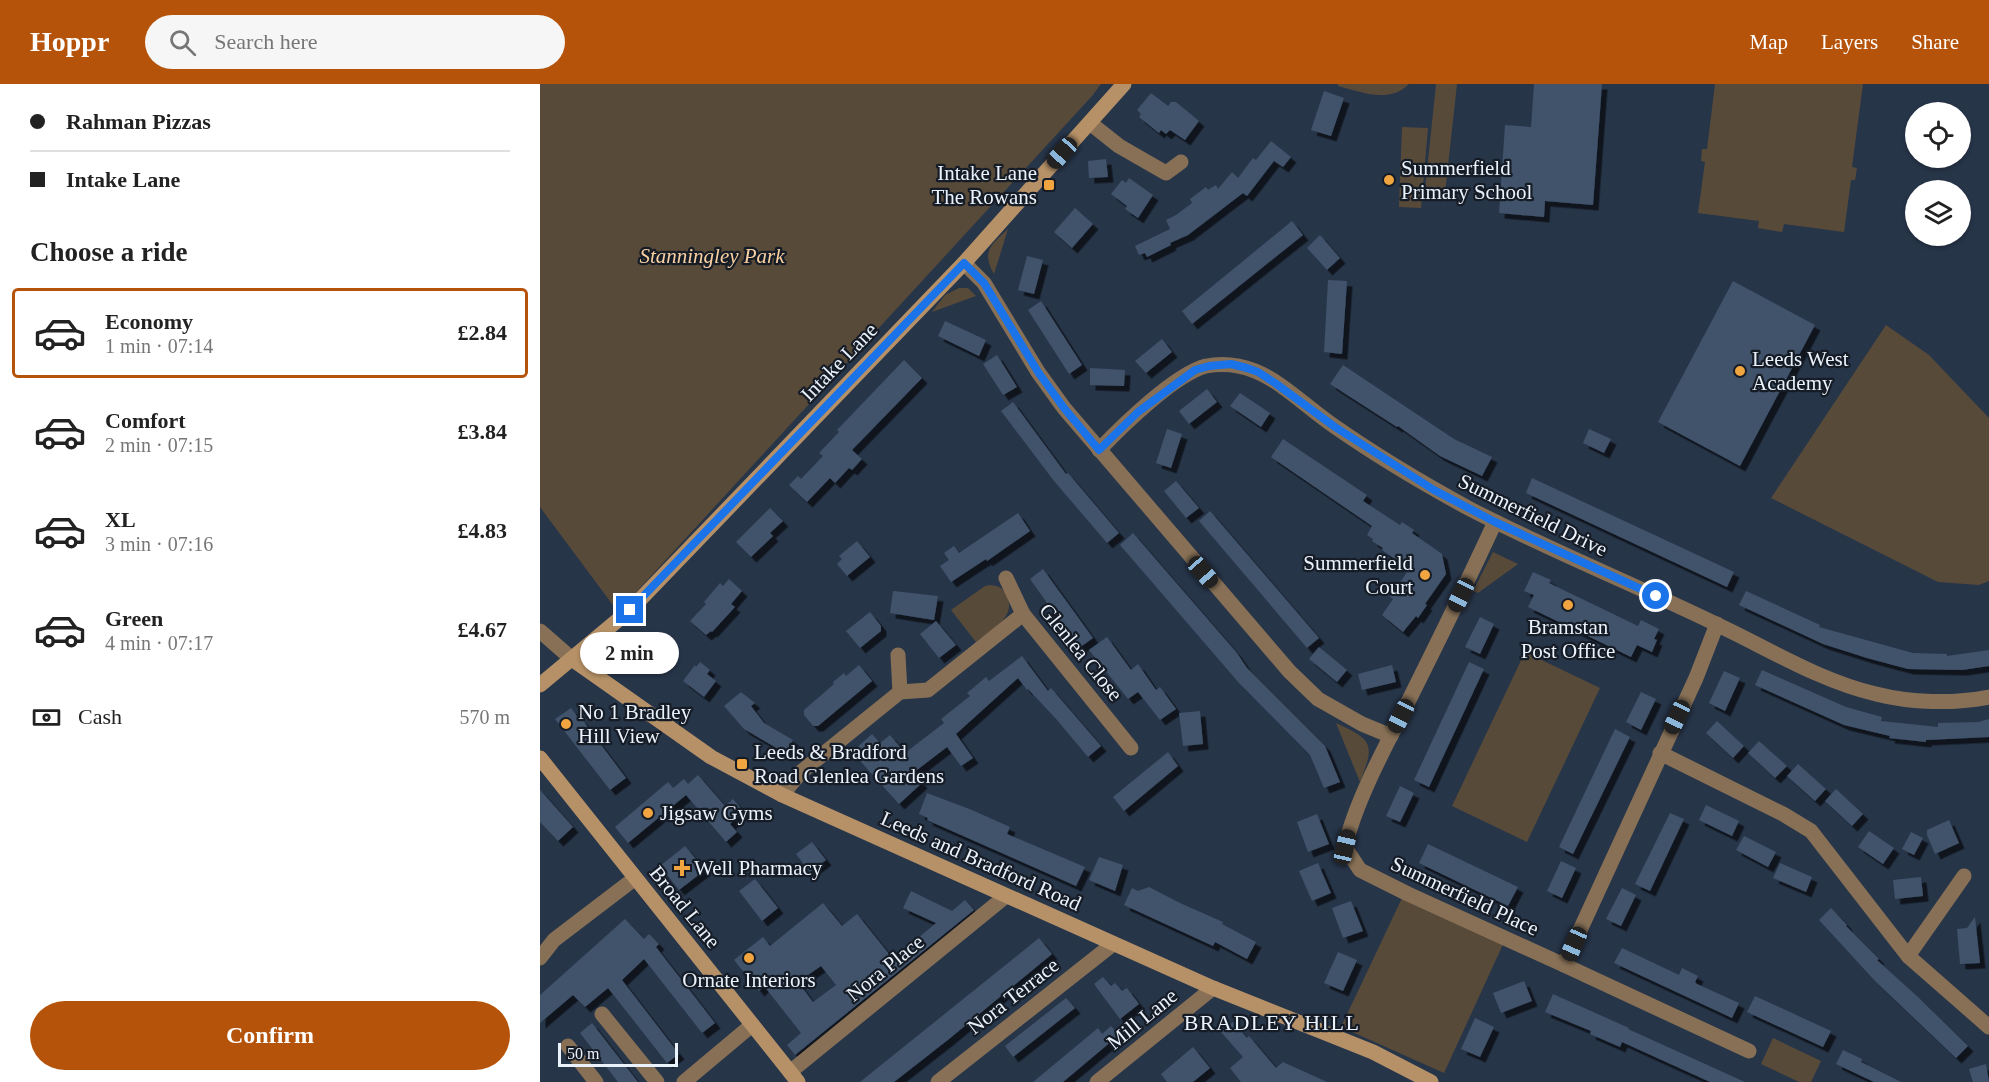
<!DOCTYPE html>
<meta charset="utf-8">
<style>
body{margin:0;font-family:"Times New Roman",serif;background:#f6f6f6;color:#222;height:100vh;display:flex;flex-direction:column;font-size:22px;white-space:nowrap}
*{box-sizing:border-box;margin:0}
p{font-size:20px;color:#767676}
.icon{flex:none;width:33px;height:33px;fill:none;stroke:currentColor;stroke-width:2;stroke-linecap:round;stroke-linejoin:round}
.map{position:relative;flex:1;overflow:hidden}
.sheet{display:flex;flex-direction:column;background:#fff;width:540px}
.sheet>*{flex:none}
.hud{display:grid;align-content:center;height:132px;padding:0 30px;background:#fff}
.fabs{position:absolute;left:1365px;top:18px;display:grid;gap:12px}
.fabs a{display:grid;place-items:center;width:66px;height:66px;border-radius:50%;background:#fff;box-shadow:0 2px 4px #0004;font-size:30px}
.scale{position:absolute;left:18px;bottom:15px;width:120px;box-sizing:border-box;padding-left:6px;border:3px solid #eaf2fc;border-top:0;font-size:16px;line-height:21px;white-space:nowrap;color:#eaf2fc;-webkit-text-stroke:4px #161c26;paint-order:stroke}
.end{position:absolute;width:27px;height:27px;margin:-14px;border:8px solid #1a73e8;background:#fff;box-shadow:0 0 0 3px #fff}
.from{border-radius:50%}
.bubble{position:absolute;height:42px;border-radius:21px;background:#fff;box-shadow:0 2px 4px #0004;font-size:20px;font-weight:700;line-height:42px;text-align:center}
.car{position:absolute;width:18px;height:36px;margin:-18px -9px;border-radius:8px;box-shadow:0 0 4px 2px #0007;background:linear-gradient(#222 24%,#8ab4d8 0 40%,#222 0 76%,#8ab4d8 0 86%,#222 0)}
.hud b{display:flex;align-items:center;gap:21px;height:57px;font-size:22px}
.hud b+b{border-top:2px solid #e0e0e0}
.hud i{width:15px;height:15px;background:#222}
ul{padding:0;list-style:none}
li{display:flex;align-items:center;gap:18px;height:90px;margin:0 12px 9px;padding:0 18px;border:3px solid transparent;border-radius:6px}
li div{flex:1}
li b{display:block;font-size:22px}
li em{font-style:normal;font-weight:700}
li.on{border-color:#b45309}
li>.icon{width:54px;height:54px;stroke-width:1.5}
h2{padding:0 30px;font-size:27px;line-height:72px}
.pay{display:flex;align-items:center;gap:15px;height:66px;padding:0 30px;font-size:22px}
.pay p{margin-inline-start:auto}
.button{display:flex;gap:12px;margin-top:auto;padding:12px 30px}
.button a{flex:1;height:69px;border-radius:36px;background:#b45309;color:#fff;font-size:24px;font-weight:700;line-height:69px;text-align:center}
header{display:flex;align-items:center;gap:36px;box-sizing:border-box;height:84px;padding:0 30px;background:#b45309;color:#fff}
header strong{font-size:28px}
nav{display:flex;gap:33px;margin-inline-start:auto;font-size:21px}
.search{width:420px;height:54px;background:#f6f6f6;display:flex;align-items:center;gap:15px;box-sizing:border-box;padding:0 21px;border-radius:33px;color:#767676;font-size:22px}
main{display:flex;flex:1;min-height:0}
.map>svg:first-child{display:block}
</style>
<header>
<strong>Hoppr</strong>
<div class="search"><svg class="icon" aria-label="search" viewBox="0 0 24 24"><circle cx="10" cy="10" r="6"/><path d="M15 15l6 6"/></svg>Search here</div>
<nav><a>Map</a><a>Layers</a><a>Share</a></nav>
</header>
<main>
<section class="sheet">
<div class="hud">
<b><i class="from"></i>Rahman Pizzas</b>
<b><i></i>Intake Lane</b>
</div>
<h2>Choose a ride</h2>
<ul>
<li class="on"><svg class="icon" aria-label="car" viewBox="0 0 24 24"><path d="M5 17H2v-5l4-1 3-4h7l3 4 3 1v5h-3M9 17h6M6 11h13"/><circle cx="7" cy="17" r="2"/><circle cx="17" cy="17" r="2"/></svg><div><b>Economy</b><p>1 min · 07:14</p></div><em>£2.84</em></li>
<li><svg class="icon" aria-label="car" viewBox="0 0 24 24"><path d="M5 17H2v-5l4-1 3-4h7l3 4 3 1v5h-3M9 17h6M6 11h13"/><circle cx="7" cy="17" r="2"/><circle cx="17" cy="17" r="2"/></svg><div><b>Comfort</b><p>2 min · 07:15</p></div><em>£3.84</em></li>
<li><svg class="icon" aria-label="car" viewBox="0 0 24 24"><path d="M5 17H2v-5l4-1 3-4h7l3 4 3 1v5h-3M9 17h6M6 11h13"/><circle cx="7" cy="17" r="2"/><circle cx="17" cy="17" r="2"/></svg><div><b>XL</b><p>3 min · 07:16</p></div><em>£4.83</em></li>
<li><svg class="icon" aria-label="car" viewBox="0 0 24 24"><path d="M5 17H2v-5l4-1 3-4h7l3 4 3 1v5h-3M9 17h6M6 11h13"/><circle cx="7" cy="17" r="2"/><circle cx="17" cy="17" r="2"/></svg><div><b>Green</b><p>4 min · 07:17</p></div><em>£4.67</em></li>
</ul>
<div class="pay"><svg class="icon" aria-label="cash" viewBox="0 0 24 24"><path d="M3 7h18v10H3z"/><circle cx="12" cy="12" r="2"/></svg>Cash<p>570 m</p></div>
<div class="button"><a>Confirm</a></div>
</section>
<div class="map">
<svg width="1449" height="998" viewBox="0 0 1449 998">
<defs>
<filter id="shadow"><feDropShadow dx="5.5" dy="5.5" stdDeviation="0" flood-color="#0009"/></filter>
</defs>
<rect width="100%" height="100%" fill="#273549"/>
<!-- green -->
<g fill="#584a39">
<polygon points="0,0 561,0 552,12 78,528 0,423"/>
<path d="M798,0h71c-20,20 -47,8 -71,2z"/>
<polygon points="896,0 917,0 905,109 885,106"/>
<polygon points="1175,0 1323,0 1312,83 1317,84 1315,96 1311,96 1304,148 1244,140 1242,148 1218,144 1219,137 1158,129 1165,78 1161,77 1162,65 1167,65"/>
<polygon points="862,43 888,44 881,124 859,123"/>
<path d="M468,145l-14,45c-13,-23 -3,-29 14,-45z"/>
<polygon points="419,204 428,204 436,212 392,228 405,211"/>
<polygon points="1346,241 1389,271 1449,334 1449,497 1439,501 1398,498 1231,414"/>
<polygon points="953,468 978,480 938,509 933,507"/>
<path d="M450,501c8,1 12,2 16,9 12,23 -14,35 -30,48l-25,-32 34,-24z"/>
<polygon points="985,568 1060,604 987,758 912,722"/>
<path d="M796,639c37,17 39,21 24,59z"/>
<polygon points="863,812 965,856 904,989 801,943"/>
<polygon points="1233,954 1281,977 1271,998 1259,998 1221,980"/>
</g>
<!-- building -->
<g fill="#40526b" fill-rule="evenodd" filter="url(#shadow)">
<polygon points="994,0 1062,0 1053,121 1005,117 1004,133 959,129 965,41 991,43"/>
<polygon points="784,7 804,14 791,52 771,46"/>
<polygon points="611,9 628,22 631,18 636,18 659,37 645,56 630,46 626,50 621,46 619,49 599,33 601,30 597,26"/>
<polygon points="731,57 751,73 743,83 734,77 707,112 703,109 648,151 630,159 631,161 607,173 605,169 599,171 595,162 630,145 626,136 636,131 652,119 650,115 666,103 668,106 676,101 678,105 692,88 698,94 713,74 716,76"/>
<polygon points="566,75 568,93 549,94 548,77"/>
<polygon points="589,94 613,111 598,134 585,125 587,122 571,110 582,96 586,99"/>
<polygon points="535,124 553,140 532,164 514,148"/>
<polygon points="752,137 763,151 652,240 642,227"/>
<polygon points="780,151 800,174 787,186 767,164"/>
<polygon points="487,172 503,176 494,210 478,206"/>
<polygon points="788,196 807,197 802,270 784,268"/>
<polygon points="1193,197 1275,241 1200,382 1118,338"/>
<polygon points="501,217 542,281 529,290 488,226"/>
<polygon points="405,237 446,256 439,272 398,252"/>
<polygon points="622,255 632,268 606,289 595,277"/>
<polygon points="457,271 477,303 463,311 443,280"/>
<polygon points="364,276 382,294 312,366 322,375 312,386 309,384 295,399 290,394 267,418 249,401 258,392 261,395 283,372 279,369 299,348 297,346"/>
<polygon points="803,281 914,355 952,373 942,392 900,372 858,342 857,343 790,300"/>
<polygon points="550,284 585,286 584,302 550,301"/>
<polygon points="667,305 677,318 649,340 639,327"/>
<polygon points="700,309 730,329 721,343 690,322"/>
<polygon points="473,318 526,390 528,389 579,449 567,459 514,397 461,327"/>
<polygon points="627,345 642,350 631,384 616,379"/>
<polygon points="1049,345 1071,355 1064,369 1043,359"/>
<polygon points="743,355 827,411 823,417 860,441 862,438 874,446 872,449 902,470 906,490 885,520 887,521 878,534 876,532 863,548 842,531 853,515 850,513 869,485 842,466 843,464 832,457 833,455 827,451 832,442 731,373"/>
<polygon points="992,394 1194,488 1187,503 986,409"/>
<polygon points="636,397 659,424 646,434 624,407"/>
<polygon points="230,424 243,437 230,449 233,452 211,473 196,458"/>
<polygon points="670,427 779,554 767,564 659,437"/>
<polygon points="478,429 490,447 447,477 446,475 411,498 400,482 409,476 404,469 414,462 419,469"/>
<polygon points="593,449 697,569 707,584 785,662 800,698 784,704 770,671 699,599 580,461"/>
<polygon points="317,457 330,473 307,492 297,480 302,475 299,472"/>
<polygon points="503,485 553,554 539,564 490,495"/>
<polygon points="993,488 1011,496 1009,499 1098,542 1101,536 1119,545 1114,555 1117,556 1112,568 1097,561 1091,573 988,523 994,511 984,507"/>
<polygon points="189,495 202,507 191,520 195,523 172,548 171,547 166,551 150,537 166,520 164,518 180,499 183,502"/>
<polygon points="353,507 398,512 394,536 350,529"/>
<polygon points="1206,507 1280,541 1279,543 1373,569 1407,570 1407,572 1449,566 1449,582 1422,586 1368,585 1327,574 1283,560 1199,521"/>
<polygon points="330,528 341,542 341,547 320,564 306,547"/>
<polygon points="940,533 954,540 940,570 925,563"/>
<polygon points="396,537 416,561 399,574 380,550"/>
<polygon points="109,551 126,562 113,582 96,571"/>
<polygon points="567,553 591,586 598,580 616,606 620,603 636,625 620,636 598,608 588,615 549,566"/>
<polygon points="779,563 807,586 797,598 769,575"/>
<polygon points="482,572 508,607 511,604 561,662 548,673 517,636 488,605 487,606 478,594 416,650 433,674 421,682 407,663 373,689 382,699 359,720 312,668 332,650 340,659 350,651 365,669 404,639 401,635 430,612 427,609 446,593 449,597"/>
<polygon points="160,578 170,586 167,590 176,597 164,613 143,597 155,581 156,583"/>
<polygon points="929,578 944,585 889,703 874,696"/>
<polygon points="319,581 332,597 278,642 273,642 264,631 264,626 294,600 293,598 304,589 306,592"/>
<polygon points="852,581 856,598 822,606 818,590"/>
<polygon points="1222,586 1306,623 1342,633 1341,637 1398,643 1398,639 1438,638 1449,635 1449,653 1386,656 1386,658 1349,654 1350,652 1304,641 1215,601"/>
<polygon points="1184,587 1200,594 1185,627 1169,619"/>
<polygon points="201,608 215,619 211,622 224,639 253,656 245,669 204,645 184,622"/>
<polygon points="1101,608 1116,615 1101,646 1086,638"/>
<polygon points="31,624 39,635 41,634 86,694 70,706 15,635"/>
<polygon points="660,627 663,660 643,662 639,629"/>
<polygon points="1177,637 1204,662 1193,674 1166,649"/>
<polygon points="1075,645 1090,653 1033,770 1019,763"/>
<polygon points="1219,657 1247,682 1235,694 1208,669"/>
<polygon points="628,668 638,682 584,727 573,713"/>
<polygon points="1258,680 1286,705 1275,717 1247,692"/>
<polygon points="158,691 185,722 193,715 204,728 190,740 197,748 186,758 146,711 88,759 75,743 128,698 133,704 144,695 148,700"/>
<polygon points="860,702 874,709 860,738 846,732"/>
<polygon points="1296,705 1323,730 1312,742 1285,717"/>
<polygon points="0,706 33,743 18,757 0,738"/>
<polygon points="387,709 432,726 470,743 467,750 545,783 536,802 387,736 388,734 379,730"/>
<polygon points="1166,721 1199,737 1192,752 1159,736"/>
<polygon points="1130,729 1144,735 1110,807 1095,800"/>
<polygon points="777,730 789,760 768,768 757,738"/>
<polygon points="1409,736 1419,759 1395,770 1387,751 1387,746"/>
<polygon points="1329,747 1354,764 1343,780 1318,763"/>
<polygon points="1371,748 1383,754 1374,771 1362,765"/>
<polygon points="1204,752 1236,768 1228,783 1196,766"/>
<polygon points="272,758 286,776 270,788 256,770"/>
<polygon points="888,760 978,803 968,822 879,779"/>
<polygon points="145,762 165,786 139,806 120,782"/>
<polygon points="559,773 583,781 575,807 549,796"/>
<polygon points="1021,777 1036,784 1022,814 1007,807"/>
<polygon points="778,779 791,809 772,817 759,787"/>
<polygon points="1240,779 1272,793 1266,808 1233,794"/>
<polygon points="1381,793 1383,812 1355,815 1353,796"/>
<polygon points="215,795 238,824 222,837 199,807"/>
<polygon points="609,803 640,819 683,838 682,840 716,858 707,875 675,858 673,862 584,821 592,804 598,807"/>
<polygon points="1082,804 1096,811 1081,842 1066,835"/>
<path d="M371,807l41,20 13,-11 9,10 -179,145 -8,-10 14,-12 -37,-47 -5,5 -25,-31 29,-23 7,9 53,-43 19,23 15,-12 36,45 43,-36 -33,-15zM281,882l15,19 -23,17 -15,-20z"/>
<polygon points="811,817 823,847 803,854 792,824"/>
<polygon points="1291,824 1307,841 1306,842 1339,875 1337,876 1378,913 1428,962 1416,974 1335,897 1279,836"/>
<polygon points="1435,833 1440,879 1420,880 1417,845 1427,844"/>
<polygon points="85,835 104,855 109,850 119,860 116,863 175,939 162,949 104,875 82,896 139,970 127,979 68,904 45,923 33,911 0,939 0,911"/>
<polygon points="499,854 512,870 409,955 354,998 320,998"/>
<polygon points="1082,864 1139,891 1142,884 1158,892 1155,898 1157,900 1199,919 1192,934 1074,879"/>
<polygon points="798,868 817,876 803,907 784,899"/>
<polygon points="563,893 571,902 575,899 582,907 587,904 599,920 580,935 554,900"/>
<polygon points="984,897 992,917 961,929 953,909"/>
<polygon points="1013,910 1089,944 1088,945 1205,998 1170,998 1082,958 1080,963 1050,950 1051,947 1005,928"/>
<polygon points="1215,912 1291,947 1283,963 1207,928"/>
<polygon points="526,914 535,924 473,973 465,962"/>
<polygon points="935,934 954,943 940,973 921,965"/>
<polygon points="693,938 707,954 709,952 736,984 743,978 787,998 701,998 690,984 703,973 681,948"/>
<polygon points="52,939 83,979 98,998 78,998 40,949"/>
<polygon points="571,942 579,951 523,998 493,998 558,944 562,950"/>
<polygon points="653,963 670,984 653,998 627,998 621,990"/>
<polygon points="1303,966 1322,975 1321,978 1361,998 1334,998 1296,980"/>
<polygon points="1446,980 1449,998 1433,998 1429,985"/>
</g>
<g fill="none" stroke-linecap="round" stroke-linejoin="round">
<!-- street -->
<g stroke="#877056" stroke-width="15">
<polyline points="550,39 579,62 626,89 641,78"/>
<polyline points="424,179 444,199 498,288 524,324 749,587 778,615 822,640 851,652"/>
<path d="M559,366c23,-24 76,-76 107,-84 16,-3 34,-1 49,5 26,10 55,39 79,55 43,30 90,58 136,83 81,42 166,76 248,116 51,24 102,56 158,69 35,9 77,10 113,3"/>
<path d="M955,438c-29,63 -59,124 -90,186 -21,41 -50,95 -60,139l15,23 48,24 156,71 132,-287 21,-54"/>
<polyline points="466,494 483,530 591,664"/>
<polyline points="0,547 32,575"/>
<polyline points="358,571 360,608"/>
<polyline points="1120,669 1243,730 1271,747 1368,872 1449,943"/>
<polyline points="242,711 261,688 360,608 388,606 483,530"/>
<polyline points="1368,872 1424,792"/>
<polyline points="0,874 14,856 94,795"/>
<polyline points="1024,881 1209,967"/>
<polyline points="62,930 117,998"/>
<polyline points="28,962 56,998"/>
<polyline points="250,988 466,812"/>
<polyline points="144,998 212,941"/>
<polyline points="398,998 573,860"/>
<polyline points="557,998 673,904"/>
</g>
<!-- secondary -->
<g stroke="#b69167" stroke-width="15">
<polyline points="32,575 171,673 242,711 673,904 833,968 891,998"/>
<polyline points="0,601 90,526 424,179 584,0"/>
<polyline points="0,674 258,998"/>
</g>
</g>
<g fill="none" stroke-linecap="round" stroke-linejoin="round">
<!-- route -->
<polyline stroke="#1a73e8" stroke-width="8" points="90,526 424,179 444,199 498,288 524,324 559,366 598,328 655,286 669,282 691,280 707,284 718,288 735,299 795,343 894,406 955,438 1116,512"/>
</g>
<!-- markers -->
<g fill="#f1a540" stroke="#161c26" stroke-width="2">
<circle cx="849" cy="96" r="6"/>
<rect x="503" y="95" width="12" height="12" rx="3"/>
<circle cx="1200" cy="287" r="6"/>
<circle cx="885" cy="491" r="6"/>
<circle cx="1028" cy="521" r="6"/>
<circle cx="26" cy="640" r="6"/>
<rect x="196" y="674" width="12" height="12" rx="3"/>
<circle cx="108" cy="729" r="6"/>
<path d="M139 775h6v6h6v6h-6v6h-6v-6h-6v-6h6z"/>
<circle cx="209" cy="874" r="6"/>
</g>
<g text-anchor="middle" stroke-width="4.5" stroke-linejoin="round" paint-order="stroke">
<!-- poi labels -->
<g font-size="21" fill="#eaf2fc" stroke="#161c26" text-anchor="start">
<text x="861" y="91">Summerfield<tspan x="861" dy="24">Primary School</tspan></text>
<text x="497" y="96" text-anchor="end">Intake Lane<tspan x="497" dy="24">The Rowans</tspan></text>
<text x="1212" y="282">Leeds West<tspan x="1212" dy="24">Academy</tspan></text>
<text x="873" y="486" text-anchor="end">Summerfield<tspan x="873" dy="24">Court</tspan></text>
<text x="1028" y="550" text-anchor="middle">Bramstan<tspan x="1028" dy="24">Post Office</tspan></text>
<text x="38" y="635">No 1 Bradley<tspan x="38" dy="24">Hill View</tspan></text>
<text x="214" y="675">Leeds &amp; Bradford<tspan x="214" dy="24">Road Glenlea Gardens</tspan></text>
<text x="120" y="736">Jigsaw Gyms</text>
<text x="154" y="791">Well Pharmacy</text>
<text x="209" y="903" text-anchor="middle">Ornate Interiors</text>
</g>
<!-- park labels -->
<g font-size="21" font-style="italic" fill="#f9d0a1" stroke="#161c26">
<text x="172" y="179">Stanningley Park</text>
</g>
<!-- street labels -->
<g font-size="21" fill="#eaf2fc" stroke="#161c26">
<text transform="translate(299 278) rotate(-46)" y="7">Intake Lane</text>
<text transform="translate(993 431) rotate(26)" y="7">Summerfield Drive</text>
<text transform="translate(541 568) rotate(51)" y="7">Glenlea Close</text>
<text transform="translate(441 777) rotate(24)" y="7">Leeds and Bradford Road</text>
<text transform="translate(925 812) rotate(25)" y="7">Summerfield Place</text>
<text transform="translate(145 823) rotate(51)" y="7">Broad Lane</text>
<text transform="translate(345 884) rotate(-39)" y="7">Nora Place</text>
<text transform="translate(473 912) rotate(-38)" y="7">Nora Terrace</text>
<text transform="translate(602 935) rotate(-39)" y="7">Mill Lane</text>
</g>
<!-- neighbourhood labels -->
<g font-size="22" letter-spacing="1.5" fill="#eaf2fc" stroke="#161c26">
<text x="732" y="946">BRADLEY HILL</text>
</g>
</g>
</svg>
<div class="fabs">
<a><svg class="icon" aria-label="locate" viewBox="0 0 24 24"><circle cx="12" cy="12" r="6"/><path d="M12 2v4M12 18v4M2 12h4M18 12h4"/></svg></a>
<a><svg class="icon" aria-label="layers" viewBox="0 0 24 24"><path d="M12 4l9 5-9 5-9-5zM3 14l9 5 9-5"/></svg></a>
</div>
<div class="scale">50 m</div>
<i class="end from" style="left:1116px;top:512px"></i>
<i class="end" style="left:90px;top:526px"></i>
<div class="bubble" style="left:40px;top:548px;width:99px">2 min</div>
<i class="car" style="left:522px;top:69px;rotate:222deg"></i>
<i class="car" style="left:663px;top:488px;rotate:139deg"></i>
<i class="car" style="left:921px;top:511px;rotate:206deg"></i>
<i class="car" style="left:861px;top:632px;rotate:207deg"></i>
<i class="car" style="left:1137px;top:633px;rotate:205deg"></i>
<i class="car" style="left:805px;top:763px;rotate:13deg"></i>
<i class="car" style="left:1034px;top:860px;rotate:204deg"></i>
</div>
</main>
